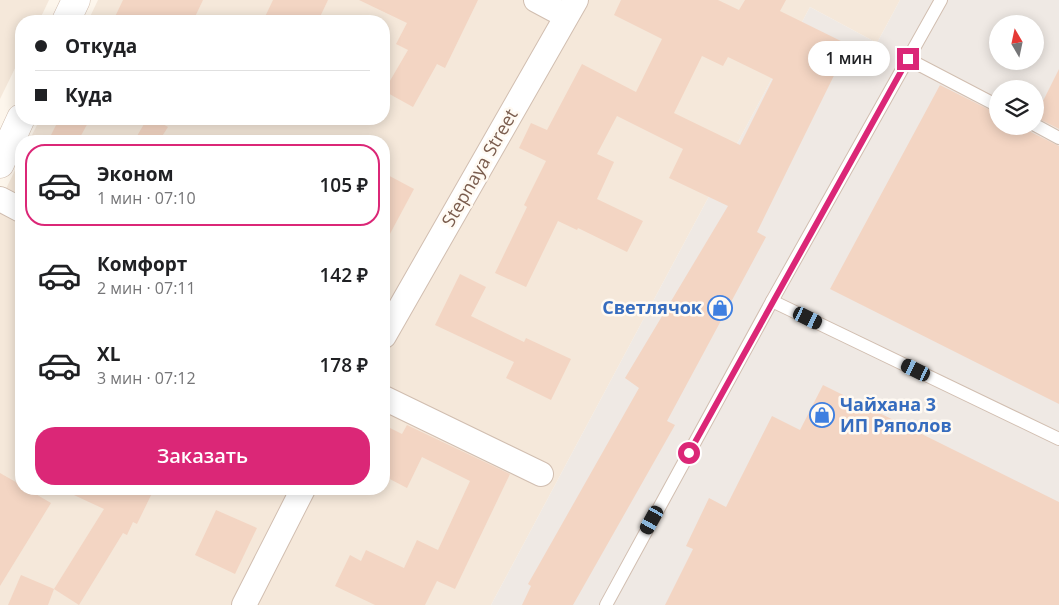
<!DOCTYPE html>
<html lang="ru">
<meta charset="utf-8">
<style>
body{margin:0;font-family:"Open Sans",sans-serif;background:#f2f2f2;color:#202124;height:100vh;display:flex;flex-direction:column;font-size:19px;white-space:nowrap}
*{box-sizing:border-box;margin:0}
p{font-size:16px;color:#757577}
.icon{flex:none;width:28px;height:28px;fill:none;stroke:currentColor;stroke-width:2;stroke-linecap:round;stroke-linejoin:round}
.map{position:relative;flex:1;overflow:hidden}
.details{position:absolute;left:15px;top:135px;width:375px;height:360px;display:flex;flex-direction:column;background:#fff;border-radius:20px;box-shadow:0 2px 12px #0003}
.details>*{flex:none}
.guide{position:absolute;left:15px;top:15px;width:375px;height:110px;border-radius:20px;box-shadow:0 2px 12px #0003;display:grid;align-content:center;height:110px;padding:0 20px;background:#fff}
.needle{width:32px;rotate:351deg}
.controls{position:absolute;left:989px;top:15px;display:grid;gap:10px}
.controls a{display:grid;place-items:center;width:55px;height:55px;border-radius:50%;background:#fff;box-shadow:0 2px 12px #0003;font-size:25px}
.end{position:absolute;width:22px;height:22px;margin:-11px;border:6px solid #db2777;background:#fff;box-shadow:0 0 0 2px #fff}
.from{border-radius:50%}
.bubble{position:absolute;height:35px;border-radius:18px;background:#fff;box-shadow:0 2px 12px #0003;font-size:16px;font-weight:600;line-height:35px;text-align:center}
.car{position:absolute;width:15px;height:30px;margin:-15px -8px;border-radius:6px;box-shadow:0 0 4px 1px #0007;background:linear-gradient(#222 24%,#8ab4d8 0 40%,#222 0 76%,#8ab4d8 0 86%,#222 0)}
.guide b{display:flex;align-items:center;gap:18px;height:48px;font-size:19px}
.guide b+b{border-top:1px solid #e0e0e0}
.guide i{width:12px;height:12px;background:#202124}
ul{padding:9px 0 0;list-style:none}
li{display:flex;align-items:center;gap:15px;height:82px;margin:0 10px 8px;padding:0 10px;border:2px solid transparent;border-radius:20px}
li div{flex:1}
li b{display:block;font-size:19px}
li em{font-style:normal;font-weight:600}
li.on{border-color:#db2777}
li>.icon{width:45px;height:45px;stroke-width:1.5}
.action{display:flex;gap:10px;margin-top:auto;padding:10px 20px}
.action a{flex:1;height:58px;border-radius:20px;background:#db2777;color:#fff;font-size:20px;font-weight:600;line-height:58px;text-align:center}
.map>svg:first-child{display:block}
</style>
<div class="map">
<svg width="1059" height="605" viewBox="0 0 1059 605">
<rect width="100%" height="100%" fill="#fdf6ec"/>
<!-- residential -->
<g fill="#f5e8da">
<polygon points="0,0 49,0 39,21 21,21 21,56 0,99"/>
<polygon points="98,0 900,0 877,43 810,7 491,605 0,605 0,201 21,158 21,489 384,489 384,141 29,141 40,119 384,119 384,21 88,21"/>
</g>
<!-- industrial -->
<path fill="#efe9e4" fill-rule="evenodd" d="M900,0h159v605h-568l319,-598 67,36zM998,24h37v37h-37zM998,89h37v37h-37z"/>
<!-- building -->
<g fill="#f3d5c3" fill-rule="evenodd">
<polygon points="123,0 203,0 193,21 113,21"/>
<polygon points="273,0 328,0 318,21 263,21"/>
<polygon points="359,0 478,0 445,68 437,64 413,107 384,91 408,50 396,44 407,23"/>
<path d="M621,0h97l21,10 6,-10h41l-6,11 69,34 -92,187 9,5 -99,184 8,4 -102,180h-51l9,-19 -3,-2 111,-196 -14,-10 103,-172 -59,-28 14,-29 -66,-33 -20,38 17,8 -17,37 46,22 -16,31 -49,-24 -1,2 -19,-9 -32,66 -31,-14 32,-66 -3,-2 22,-44 -27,-13 12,-25 16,7 35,-66 54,28 26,-53 -48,-24zM702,56l21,10 5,-9 45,22 -33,66 -66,-32z"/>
<polygon points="1059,69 1059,129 1035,117"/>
<polygon points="940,85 998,114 998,126 1027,126 1031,132 1059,146 1059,404 830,289"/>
<polygon points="59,119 90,119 78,141 48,141"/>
<polygon points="147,119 154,119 168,127 159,141 134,141"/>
<polygon points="384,173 414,189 384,245"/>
<polygon points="460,274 486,287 471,316 524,342 526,338 571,359 551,400 506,378 514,362 435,325"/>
<polygon points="823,385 1059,502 1059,605 665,605 693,549 686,546 709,498 726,507 772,416 800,430"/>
<polygon points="384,425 402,434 407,425 510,474 455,589 437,581 425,605 375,605 335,586 350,555 361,561 366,550 404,568 417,540 438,550 470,481 422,457 407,488 384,476"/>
<polygon points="0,473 21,485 21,489 27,489 51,503 0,586"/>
<polygon points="61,489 154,489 137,524 133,522 127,535 123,533 79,605 54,589 104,509"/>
<polygon points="216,510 257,528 235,574 195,555"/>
<polygon points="21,575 54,589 48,605 8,605"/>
</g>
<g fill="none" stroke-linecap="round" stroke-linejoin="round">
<defs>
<g id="service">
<polyline points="908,59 998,106"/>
<polyline points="1035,125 1059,138"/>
<polyline points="772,301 1059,439"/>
<polyline points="606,605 772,301 941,0"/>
</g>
<g id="minor">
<polyline points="536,0 566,16"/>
<polyline points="0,199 21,210"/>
<polyline points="384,336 576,0"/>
<polyline points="384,398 541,474"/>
<polyline points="244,605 303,489"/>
</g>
<g id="tertiary">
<polyline points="66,21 76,0"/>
<polyline points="0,164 21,118"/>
</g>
</defs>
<!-- service casing -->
<use href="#service" stroke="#d1beb0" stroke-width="14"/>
<!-- minor casing -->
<use href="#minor" stroke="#d1beb0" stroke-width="26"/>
<!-- tertiary casing -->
<use href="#tertiary" stroke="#d1beb0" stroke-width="29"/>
<!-- service -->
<use href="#service" stroke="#fff" stroke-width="12"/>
<!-- minor -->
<use href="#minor" stroke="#fff" stroke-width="24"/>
<!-- tertiary -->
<use href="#tertiary" stroke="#fff" stroke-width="28"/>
</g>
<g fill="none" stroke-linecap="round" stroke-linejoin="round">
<!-- route -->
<polyline stroke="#db2777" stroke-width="6" points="689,453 908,59"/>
</g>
<!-- icons -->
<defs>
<symbol id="shop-ring" viewBox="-11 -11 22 22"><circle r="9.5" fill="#fffaf3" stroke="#3f7fe0" stroke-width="1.5"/><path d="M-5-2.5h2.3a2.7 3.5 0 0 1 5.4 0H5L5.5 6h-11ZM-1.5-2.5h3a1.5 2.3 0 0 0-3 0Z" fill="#3f7fe0"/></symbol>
</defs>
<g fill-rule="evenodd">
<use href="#shop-ring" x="706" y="294" width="28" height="28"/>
<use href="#shop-ring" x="808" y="401" width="28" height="28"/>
</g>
<g text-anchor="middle" stroke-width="5" stroke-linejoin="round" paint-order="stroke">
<!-- street labels -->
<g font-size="18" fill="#7a5c4d" stroke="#fffaf3">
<text transform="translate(480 168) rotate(-60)" y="6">Stepnaya Street</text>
</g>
<!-- shop labels -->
<g font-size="18" font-weight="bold" fill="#366cbe" stroke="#fffaf3" text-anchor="end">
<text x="702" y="314">Светлячок</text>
<text x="840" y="411" text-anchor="start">Чайхана 3<tspan x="840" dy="21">ИП Ряполов</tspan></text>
</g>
</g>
</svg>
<div class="controls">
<a><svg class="needle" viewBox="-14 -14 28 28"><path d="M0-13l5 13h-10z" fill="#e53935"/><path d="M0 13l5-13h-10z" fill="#757577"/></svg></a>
<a><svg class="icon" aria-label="layers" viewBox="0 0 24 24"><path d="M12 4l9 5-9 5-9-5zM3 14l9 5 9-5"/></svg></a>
</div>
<i class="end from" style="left:689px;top:453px"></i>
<i class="end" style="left:908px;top:59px"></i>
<div class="bubble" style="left:808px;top:41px;width:82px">1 мин</div>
<i class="car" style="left:808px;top:318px;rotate:116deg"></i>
<i class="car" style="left:916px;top:370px;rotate:296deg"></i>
<i class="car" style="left:652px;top:520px;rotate:209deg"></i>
<div class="guide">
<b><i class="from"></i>Откуда</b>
<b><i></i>Куда</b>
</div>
<section class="details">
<ul>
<li class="on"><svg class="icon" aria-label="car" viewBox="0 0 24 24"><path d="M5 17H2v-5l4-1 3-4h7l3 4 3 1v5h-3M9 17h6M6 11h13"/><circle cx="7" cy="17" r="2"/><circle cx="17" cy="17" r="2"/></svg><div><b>Эконом</b><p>1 мин · 07:10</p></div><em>105 ₽</em></li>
<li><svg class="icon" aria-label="car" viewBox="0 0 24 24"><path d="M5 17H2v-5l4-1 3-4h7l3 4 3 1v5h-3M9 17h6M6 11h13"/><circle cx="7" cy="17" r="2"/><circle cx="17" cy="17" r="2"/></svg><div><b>Комфорт</b><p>2 мин · 07:11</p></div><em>142 ₽</em></li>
<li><svg class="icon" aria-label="car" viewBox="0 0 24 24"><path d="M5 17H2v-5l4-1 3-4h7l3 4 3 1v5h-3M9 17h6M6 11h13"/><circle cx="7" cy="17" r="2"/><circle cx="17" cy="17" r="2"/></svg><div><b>XL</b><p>3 мин · 07:12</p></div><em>178 ₽</em></li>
</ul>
<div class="action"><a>Заказать</a></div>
</section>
</div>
